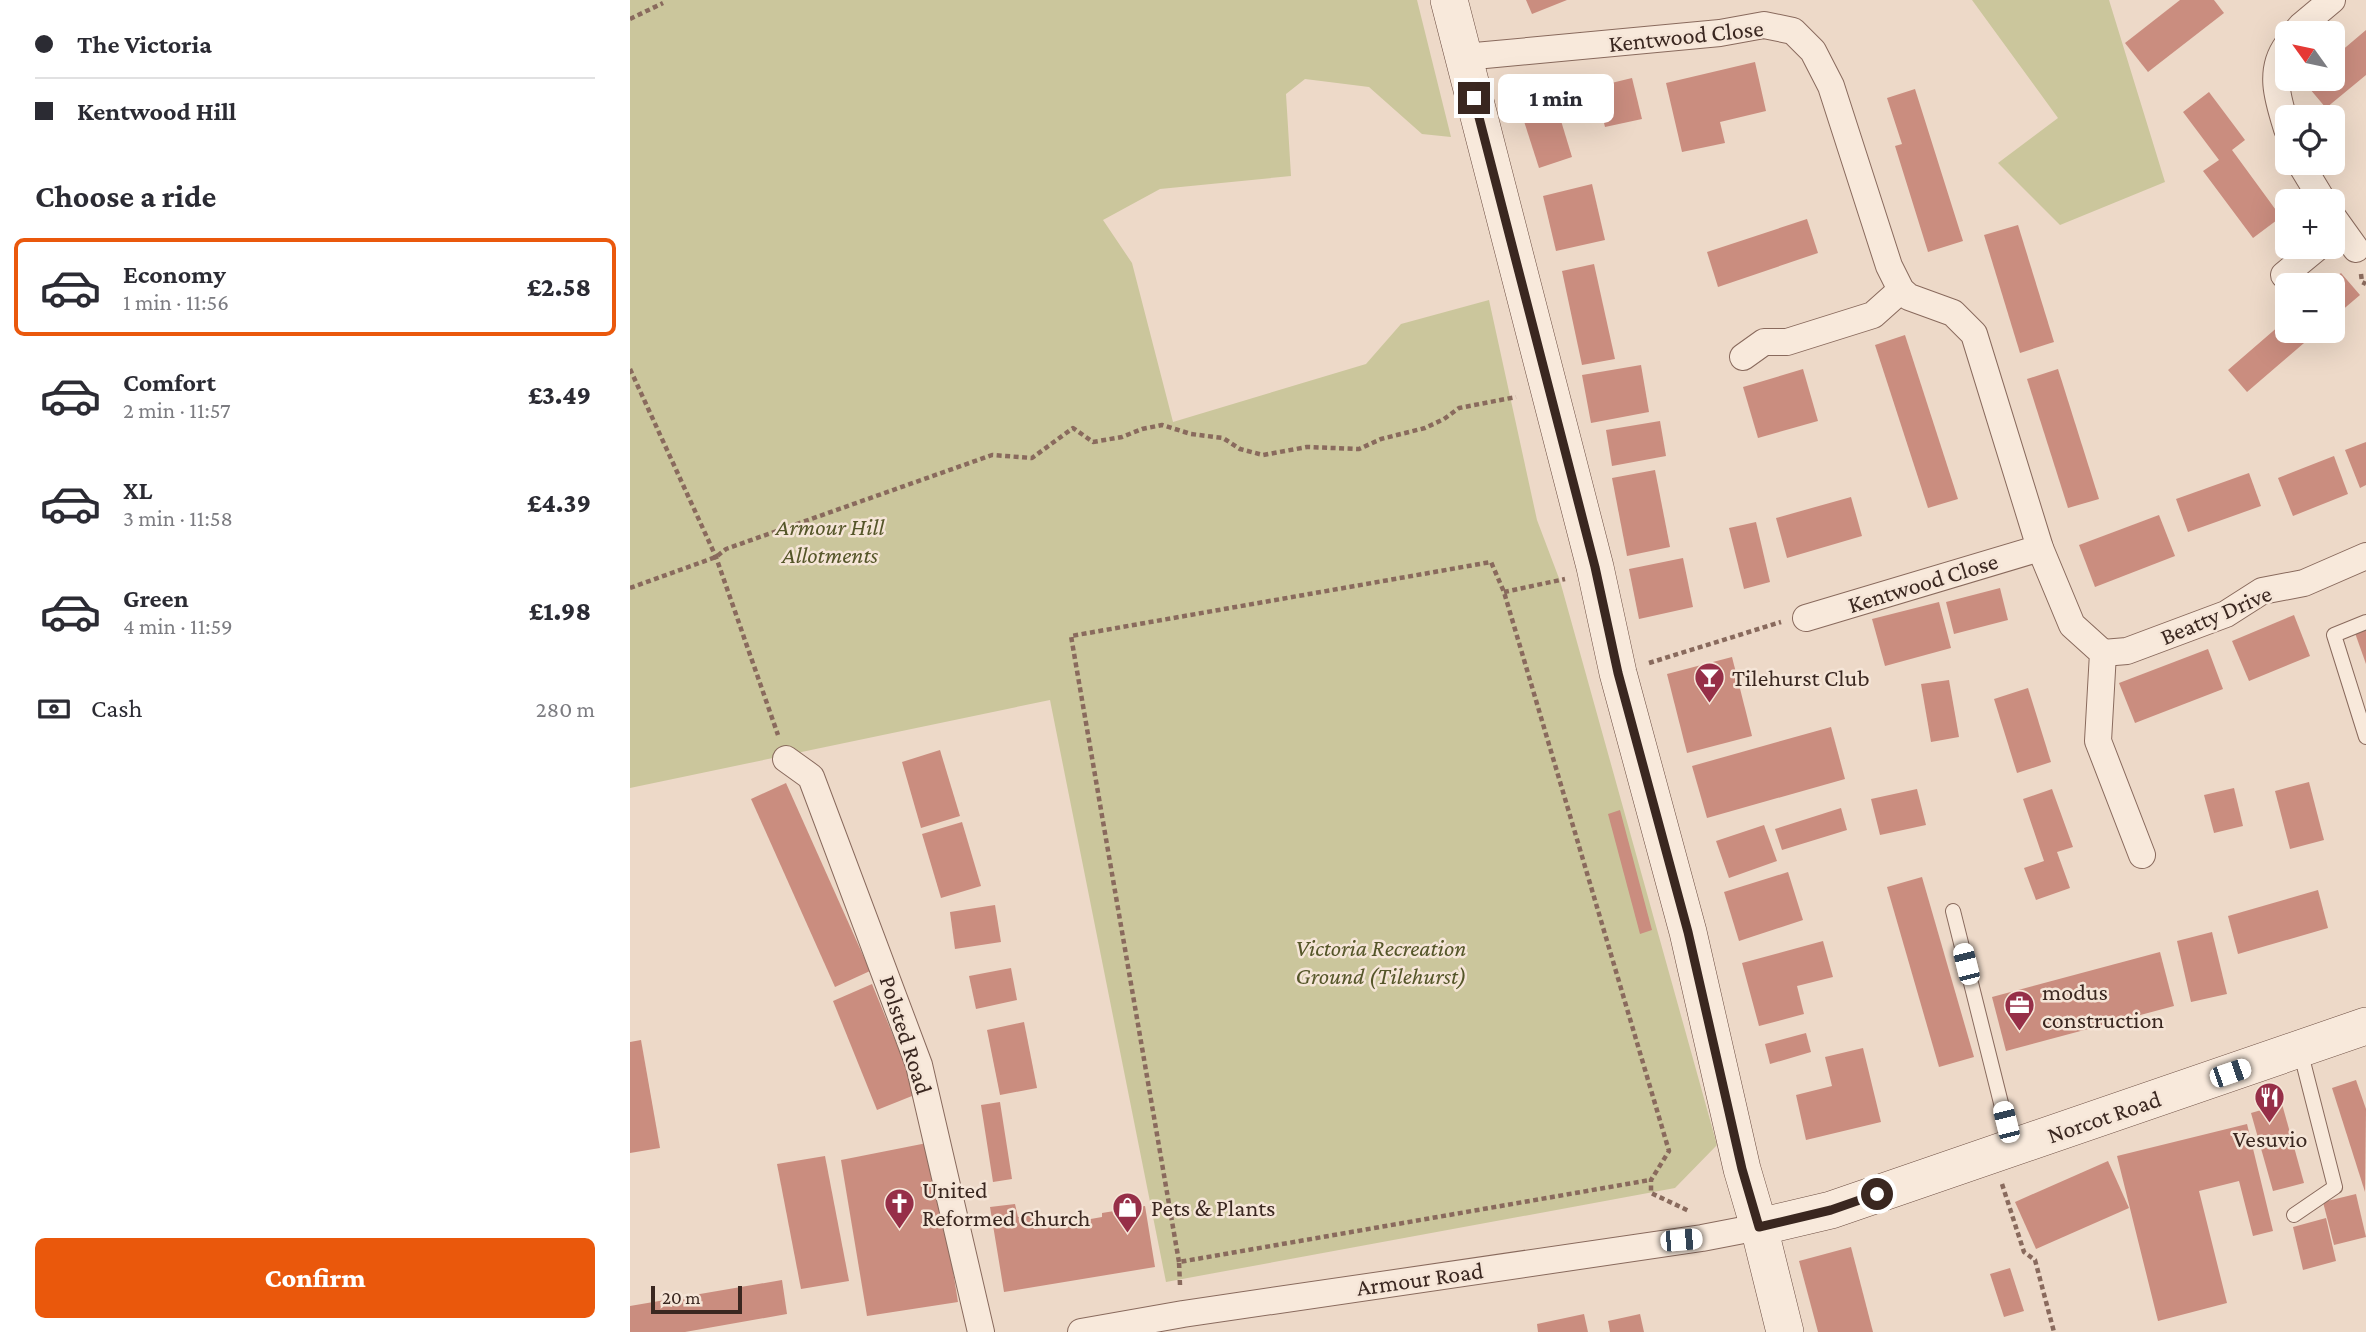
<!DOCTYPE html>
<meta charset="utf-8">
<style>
body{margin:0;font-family:"Crimson Pro",serif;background:#f2f2f3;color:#2b2b33;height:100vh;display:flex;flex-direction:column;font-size:26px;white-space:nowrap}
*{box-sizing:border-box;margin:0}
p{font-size:23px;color:#7c7c81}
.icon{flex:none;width:38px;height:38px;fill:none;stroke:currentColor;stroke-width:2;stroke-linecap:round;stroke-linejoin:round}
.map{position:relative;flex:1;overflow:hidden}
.sheet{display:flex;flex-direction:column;background:#fff;width:630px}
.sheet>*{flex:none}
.guide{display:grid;align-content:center;height:154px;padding:0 35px;background:#fff}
.needle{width:46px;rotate:303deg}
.tools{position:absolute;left:1645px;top:21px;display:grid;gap:14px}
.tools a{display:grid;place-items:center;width:70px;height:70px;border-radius:10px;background:#fff;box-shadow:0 7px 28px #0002;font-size:35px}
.scale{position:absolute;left:21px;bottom:18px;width:91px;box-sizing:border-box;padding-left:7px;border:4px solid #3a2720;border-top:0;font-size:19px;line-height:24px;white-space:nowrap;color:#3a2720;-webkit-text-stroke:5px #f5e5d7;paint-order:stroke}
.end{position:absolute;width:32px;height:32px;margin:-16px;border:9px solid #3a2720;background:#fff;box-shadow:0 0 0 4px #fff}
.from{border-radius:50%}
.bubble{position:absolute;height:49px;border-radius:10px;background:#fff;box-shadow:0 7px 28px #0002;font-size:23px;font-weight:800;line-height:49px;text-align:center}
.car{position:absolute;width:21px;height:42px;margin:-21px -10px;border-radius:9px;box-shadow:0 0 5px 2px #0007;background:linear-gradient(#fff 24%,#345 0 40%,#fff 0 76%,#345 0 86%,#fff 0)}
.guide b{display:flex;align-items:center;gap:24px;height:66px;font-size:26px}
.guide b+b{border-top:2px solid #e1e1e2}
.guide i{width:18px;height:18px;background:#2b2b33}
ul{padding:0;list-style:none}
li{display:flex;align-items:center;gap:21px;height:98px;margin:0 14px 10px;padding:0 21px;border:4px solid transparent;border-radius:10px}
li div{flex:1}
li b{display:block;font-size:26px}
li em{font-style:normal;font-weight:800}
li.selected{border-color:#ea580c}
li>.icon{width:63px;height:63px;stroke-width:1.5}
h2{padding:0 35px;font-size:32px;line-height:84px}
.pay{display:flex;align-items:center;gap:18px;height:77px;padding:0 35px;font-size:26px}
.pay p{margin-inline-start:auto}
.action{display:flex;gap:14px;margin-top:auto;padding:14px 35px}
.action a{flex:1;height:80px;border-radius:10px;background:#ea580c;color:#fff;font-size:28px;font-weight:800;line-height:80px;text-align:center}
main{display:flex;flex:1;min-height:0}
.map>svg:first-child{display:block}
</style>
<main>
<section class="sheet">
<div class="guide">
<b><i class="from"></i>The Victoria</b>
<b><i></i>Kentwood Hill</b>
</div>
<h2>Choose a ride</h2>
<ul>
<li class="selected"><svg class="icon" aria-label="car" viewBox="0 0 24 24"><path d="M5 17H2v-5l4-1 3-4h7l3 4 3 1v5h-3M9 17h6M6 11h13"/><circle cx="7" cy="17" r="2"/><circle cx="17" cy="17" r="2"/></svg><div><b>Economy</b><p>1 min · 11:56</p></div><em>£2.58</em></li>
<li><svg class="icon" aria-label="car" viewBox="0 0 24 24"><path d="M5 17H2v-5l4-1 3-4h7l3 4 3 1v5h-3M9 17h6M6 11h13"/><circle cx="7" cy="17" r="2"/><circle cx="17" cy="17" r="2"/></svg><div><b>Comfort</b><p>2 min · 11:57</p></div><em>£3.49</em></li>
<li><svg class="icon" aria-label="car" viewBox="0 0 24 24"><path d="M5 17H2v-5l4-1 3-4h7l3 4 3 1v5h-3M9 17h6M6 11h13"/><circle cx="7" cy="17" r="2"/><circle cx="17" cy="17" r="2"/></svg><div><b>XL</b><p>3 min · 11:58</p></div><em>£4.39</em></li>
<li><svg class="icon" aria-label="car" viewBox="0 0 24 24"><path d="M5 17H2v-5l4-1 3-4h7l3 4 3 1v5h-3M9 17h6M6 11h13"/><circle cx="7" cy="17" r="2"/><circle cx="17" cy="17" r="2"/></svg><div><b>Green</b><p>4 min · 11:59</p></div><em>£1.98</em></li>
</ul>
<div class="pay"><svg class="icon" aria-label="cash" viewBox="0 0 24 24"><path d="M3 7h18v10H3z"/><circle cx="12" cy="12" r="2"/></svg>Cash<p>280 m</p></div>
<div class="action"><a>Confirm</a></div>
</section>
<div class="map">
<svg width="1736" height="1332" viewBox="0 0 1736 1332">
<rect width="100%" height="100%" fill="#edd9c8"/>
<!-- green -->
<g fill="#cbc69c">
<polygon points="0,0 787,0 821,137 792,134 739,87 675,79 656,94 661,176 530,189 473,220 502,263 543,422 736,364 771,324 859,300 907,520 930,581 1087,1145 1045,1188 536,1282 420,700 0,788"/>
<polygon points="1342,0 1479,0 1535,182 1430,225 1368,163 1428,118"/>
</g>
<!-- building -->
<g fill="#ca8d7f">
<polygon points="896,0 937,0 902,14"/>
<polygon points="1550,0 1584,0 1594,13 1518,72 1495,43"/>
<polygon points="1736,30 1736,75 1696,108 1674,82 1678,79 1703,79 1703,58"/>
<polygon points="1125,62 1136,111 1090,122 1095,143 1052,152 1036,83"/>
<polygon points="1002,78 1012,119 975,127 965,87"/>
<polygon points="1285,89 1333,241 1298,252 1265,146 1272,144 1257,98"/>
<polygon points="1579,92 1615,140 1602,150 1651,217 1623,238 1573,171 1589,160 1553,112"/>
<polygon points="925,101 942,157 909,168 891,112"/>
<polygon points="962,184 975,240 926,251 913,196"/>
<polygon points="1177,219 1188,253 1088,287 1077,252"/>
<polygon points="1388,225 1424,342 1390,353 1354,235"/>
<polygon points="964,264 985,359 952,365 932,271"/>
<polygon points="1711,273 1730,295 1703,318 1703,285 1696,285"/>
<polygon points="1657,319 1657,331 1688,331 1617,392 1598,370"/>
<polygon points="1275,335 1328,499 1298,508 1245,345"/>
<polygon points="1011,365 1019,412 961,423 952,375"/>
<polygon points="1173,369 1188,421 1128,438 1113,387"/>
<polygon points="1428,369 1469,499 1438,508 1397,379"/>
<polygon points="1030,421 1036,456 982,466 976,430"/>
<polygon points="1736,442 1736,485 1730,488 1715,450"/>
<polygon points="1704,456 1718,494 1663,516 1648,478"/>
<polygon points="1025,470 1040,547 997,556 982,478"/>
<polygon points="1619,473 1631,506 1558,532 1546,499"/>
<polygon points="1221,497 1232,536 1157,558 1146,518"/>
<polygon points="1529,515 1545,556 1465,587 1449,545"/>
<polygon points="1126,522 1140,582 1114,589 1099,528"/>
<polygon points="1053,558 1063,607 1009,619 999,569"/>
<polygon points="1370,588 1378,620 1324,634 1316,602"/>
<polygon points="1309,602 1321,648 1255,666 1242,619"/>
<polygon points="1664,615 1680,656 1619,681 1602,641"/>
<polygon points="1736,629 1736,664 1725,633"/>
<polygon points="1578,649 1593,689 1505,723 1489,683"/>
<polygon points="1102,657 1122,736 1057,753 1037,674"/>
<polygon points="1319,680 1329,737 1301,742 1291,684"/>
<polygon points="1398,688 1421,762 1387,773 1364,699"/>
<polygon points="1201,727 1215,779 1077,818 1062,766"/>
<polygon points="310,750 330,816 291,828 272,762"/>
<polygon points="1679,782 1694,840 1660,849 1645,791"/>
<polygon points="156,783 240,971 205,987 121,799"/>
<polygon points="1604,788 1613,826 1584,833 1574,795"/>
<polygon points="1287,789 1296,825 1250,835 1241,799"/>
<polygon points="1422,789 1443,847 1427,852 1440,888 1406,900 1394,868 1414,861 1393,799"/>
<polygon points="1211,808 1217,830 1152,850 1145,829"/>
<polygon points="990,810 1022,930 1010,934 978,814"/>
<polygon points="332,822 351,886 311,898 292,834"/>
<polygon points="1134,825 1147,861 1099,878 1086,841"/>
<polygon points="1158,872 1173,920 1109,941 1094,892"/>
<polygon points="1292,877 1344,1057 1309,1067 1257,887"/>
<polygon points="1688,890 1698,928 1608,954 1598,916"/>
<polygon points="365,905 371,942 325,949 320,912"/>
<polygon points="1582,932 1597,994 1561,1002 1547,941"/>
<polygon points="1193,941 1203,977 1167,986 1174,1014 1129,1026 1112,963"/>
<polygon points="1530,952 1544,1006 1376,1051 1362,997"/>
<polygon points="381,968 387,1000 346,1009 339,976"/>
<polygon points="242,984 287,1094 247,1110 203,1001"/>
<polygon points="394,1022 407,1088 370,1095 357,1030"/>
<polygon points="1176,1033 1181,1052 1140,1064 1135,1044"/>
<polygon points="11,1040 30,1148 0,1153 0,1042"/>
<polygon points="1233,1048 1251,1122 1176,1140 1166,1095 1202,1086 1195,1057"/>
<polygon points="1726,1080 1736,1109 1735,1192 1702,1088"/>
<polygon points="370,1102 382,1179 363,1182 351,1105"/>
<polygon points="1652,1104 1674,1183 1643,1191 1621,1113"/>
<polygon points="1617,1124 1643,1231 1623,1236 1609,1181 1569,1191 1597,1303 1528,1321 1487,1156"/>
<polygon points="302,1142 328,1302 237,1316 211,1160"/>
<polygon points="195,1156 219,1281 171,1289 147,1164"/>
<polygon points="1478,1161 1499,1208 1406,1249 1385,1202"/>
<polygon points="1726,1194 1736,1237 1704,1245 1693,1202"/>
<polygon points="385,1204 388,1217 401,1215 404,1229 472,1217 472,1213 515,1206 525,1267 374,1292 360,1207"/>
<polygon points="1696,1218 1706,1261 1673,1270 1663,1227"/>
<polygon points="1221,1247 1243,1332 1188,1332 1169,1261"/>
<polygon points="1380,1268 1394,1311 1374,1317 1360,1274"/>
<polygon points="152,1280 157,1314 55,1332 0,1332 0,1306"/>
<polygon points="954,1314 958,1332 908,1332 907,1324"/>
<polygon points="1010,1314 1014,1332 980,1332 978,1321"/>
</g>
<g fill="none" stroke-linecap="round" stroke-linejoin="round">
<defs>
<g id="lane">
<polyline points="1736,622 1704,635 1736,737"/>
<polyline points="1323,911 1382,1147"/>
<polyline points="1664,1215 1705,1187 1670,1050"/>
</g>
<g id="street">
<polyline points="1665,33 1671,26 1702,0"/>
<path d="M1657,45c-19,26 -9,55 0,84"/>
<polyline points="834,57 1090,33 1134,25 1163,31 1183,51 1201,86 1259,266 1271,290 1279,297 1323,313 1344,334 1410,548 1442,625 1473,653 1468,741 1512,855"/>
<polyline points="1670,163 1693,201"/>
<polyline points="1703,217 1726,249"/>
<polyline points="1654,275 1688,247"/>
<polyline points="1113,357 1134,342 1157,342 1243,315 1271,290"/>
<polyline points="1176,618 1410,548"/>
<polyline points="1473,653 1497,651 1596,614 1632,591 1674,583 1736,556"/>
<polyline points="156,759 181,777 289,1065 351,1332"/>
<polyline points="451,1332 553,1314 1072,1238 1129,1227"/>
</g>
<g id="secondary">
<polyline points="819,0 965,567 988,673 1058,932 1112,1169 1129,1227 1155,1332"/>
<polyline points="1129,1227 1201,1210 1736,1026"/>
</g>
</defs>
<!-- lane casing -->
<use href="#lane" stroke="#896a5d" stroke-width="16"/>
<!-- street casing -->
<use href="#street" stroke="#896a5d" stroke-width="28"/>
<!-- secondary casing -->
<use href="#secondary" stroke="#6b4c40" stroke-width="38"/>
<!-- path -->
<g stroke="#896a5d" stroke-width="4.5" stroke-dasharray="5 3.5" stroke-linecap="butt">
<polyline points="0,19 33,3"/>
<polyline points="1731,274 1732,282 1736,284"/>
<polyline points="0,369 86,557 148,735"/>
<polyline points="0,588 86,557 96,549 362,455 402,458 443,428 463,442 492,437 512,429 532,425 561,434 593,438 610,449 633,455 677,447 729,449 751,439 795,428 814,419 829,408 886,397"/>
<polyline points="874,592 935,579"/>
<polyline points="1019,663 1151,622"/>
<polyline points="1372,1184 1394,1252 1405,1260 1424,1332"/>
<polyline points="549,1262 441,636 861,562 874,592 1039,1151 1021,1180 1021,1193 1059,1211"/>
<polyline points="550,1285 549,1262 1020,1180"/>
</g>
<!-- lane -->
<use href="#lane" stroke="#f8e9db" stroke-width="14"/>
<!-- street -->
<use href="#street" stroke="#f8e9db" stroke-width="26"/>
<!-- secondary -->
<use href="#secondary" stroke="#f8e9db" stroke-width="37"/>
</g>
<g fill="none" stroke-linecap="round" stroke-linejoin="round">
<!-- route -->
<polyline stroke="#3a2720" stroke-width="9" points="844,98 965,567 988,673 1058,932 1112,1169 1129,1227 1201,1210 1247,1194"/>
</g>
<!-- icons -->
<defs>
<symbol id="bar-pin" viewBox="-11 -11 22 30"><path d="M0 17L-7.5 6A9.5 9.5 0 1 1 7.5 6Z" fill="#962f48" stroke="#f5e5d7"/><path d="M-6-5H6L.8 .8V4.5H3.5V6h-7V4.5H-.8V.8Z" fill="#fff"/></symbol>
<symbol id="office-pin" viewBox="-11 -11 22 30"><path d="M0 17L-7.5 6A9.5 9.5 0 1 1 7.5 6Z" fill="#962f48" stroke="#f5e5d7"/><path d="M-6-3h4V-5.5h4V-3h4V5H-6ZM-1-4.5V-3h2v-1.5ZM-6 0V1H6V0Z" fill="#fff"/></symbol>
<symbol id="restaurant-pin" viewBox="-11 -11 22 30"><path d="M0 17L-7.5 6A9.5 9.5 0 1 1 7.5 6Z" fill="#962f48" stroke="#f5e5d7"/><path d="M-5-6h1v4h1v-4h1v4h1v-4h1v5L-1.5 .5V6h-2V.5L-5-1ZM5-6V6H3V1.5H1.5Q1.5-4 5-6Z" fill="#fff"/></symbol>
<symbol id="church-pin" viewBox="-11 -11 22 30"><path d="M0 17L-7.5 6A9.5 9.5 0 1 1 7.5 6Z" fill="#962f48" stroke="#f5e5d7"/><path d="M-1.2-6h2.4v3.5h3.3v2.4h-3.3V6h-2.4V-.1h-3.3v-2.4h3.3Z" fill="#fff"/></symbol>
<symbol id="shop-pin" viewBox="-11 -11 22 30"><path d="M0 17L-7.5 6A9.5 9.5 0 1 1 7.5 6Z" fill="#962f48" stroke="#f5e5d7"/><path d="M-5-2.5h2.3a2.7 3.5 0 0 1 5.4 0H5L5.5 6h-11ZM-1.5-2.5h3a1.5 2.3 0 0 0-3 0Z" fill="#fff"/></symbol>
</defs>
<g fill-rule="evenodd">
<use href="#bar-pin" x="1062" y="660" width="35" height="47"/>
<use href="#office-pin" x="1372" y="988" width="35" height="47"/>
<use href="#restaurant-pin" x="1622" y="1080" width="35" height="47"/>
<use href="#church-pin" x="252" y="1186" width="35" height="47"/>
<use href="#shop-pin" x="480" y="1190" width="35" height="47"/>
</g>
<g text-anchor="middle" stroke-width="5" stroke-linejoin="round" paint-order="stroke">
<!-- street labels -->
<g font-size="24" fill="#3a2720" stroke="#f5e5d7">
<text transform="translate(1056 36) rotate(-6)" y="8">Kentwood Close</text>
<text transform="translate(1293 583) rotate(-17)" y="8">Kentwood Close</text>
<text transform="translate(1586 615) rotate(-23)" y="8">Beatty Drive</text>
<text transform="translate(276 1035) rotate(72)" y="8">Polsted Road</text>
<text transform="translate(1474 1117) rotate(-19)" y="8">Norcot Road</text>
<text transform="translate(790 1279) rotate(-8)" y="8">Armour Road</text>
</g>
<!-- park labels -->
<g font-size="24" font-style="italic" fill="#545528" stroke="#f5e5d7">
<text x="200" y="535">Armour Hill<tspan x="200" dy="28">Allotments</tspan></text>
<text x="751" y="956">Victoria Recreation<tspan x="751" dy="28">Ground (Tilehurst)</tspan></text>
</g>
<!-- poi labels -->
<g font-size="24" fill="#3a2720" stroke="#f5e5d7" text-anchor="start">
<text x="1102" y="686">Tilehurst Club</text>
<text x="1412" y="1000">modus<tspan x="1412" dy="28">construction</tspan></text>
<text x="1640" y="1147" text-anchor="middle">Vesuvio</text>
<text x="292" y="1198">United<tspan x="292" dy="28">Reformed Church</tspan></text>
<text x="521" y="1216">Pets &amp; Plants</text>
</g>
</g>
</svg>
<div class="tools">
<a><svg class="needle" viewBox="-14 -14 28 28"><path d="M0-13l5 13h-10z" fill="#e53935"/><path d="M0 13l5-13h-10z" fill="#7c7c81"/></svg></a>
<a><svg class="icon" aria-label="locate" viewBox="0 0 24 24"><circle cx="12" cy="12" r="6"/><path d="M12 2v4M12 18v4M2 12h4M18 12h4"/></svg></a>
<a>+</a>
<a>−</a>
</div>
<div class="scale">20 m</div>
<i class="end from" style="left:1247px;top:1194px"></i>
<i class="end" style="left:844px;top:98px"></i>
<div class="bubble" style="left:868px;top:74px;width:116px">1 min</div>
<i class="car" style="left:1336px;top:964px;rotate:346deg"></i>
<i class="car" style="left:1600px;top:1073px;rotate:71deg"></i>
<i class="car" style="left:1376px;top:1122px;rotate:346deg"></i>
<i class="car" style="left:1051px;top:1240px;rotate:85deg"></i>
</div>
</main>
